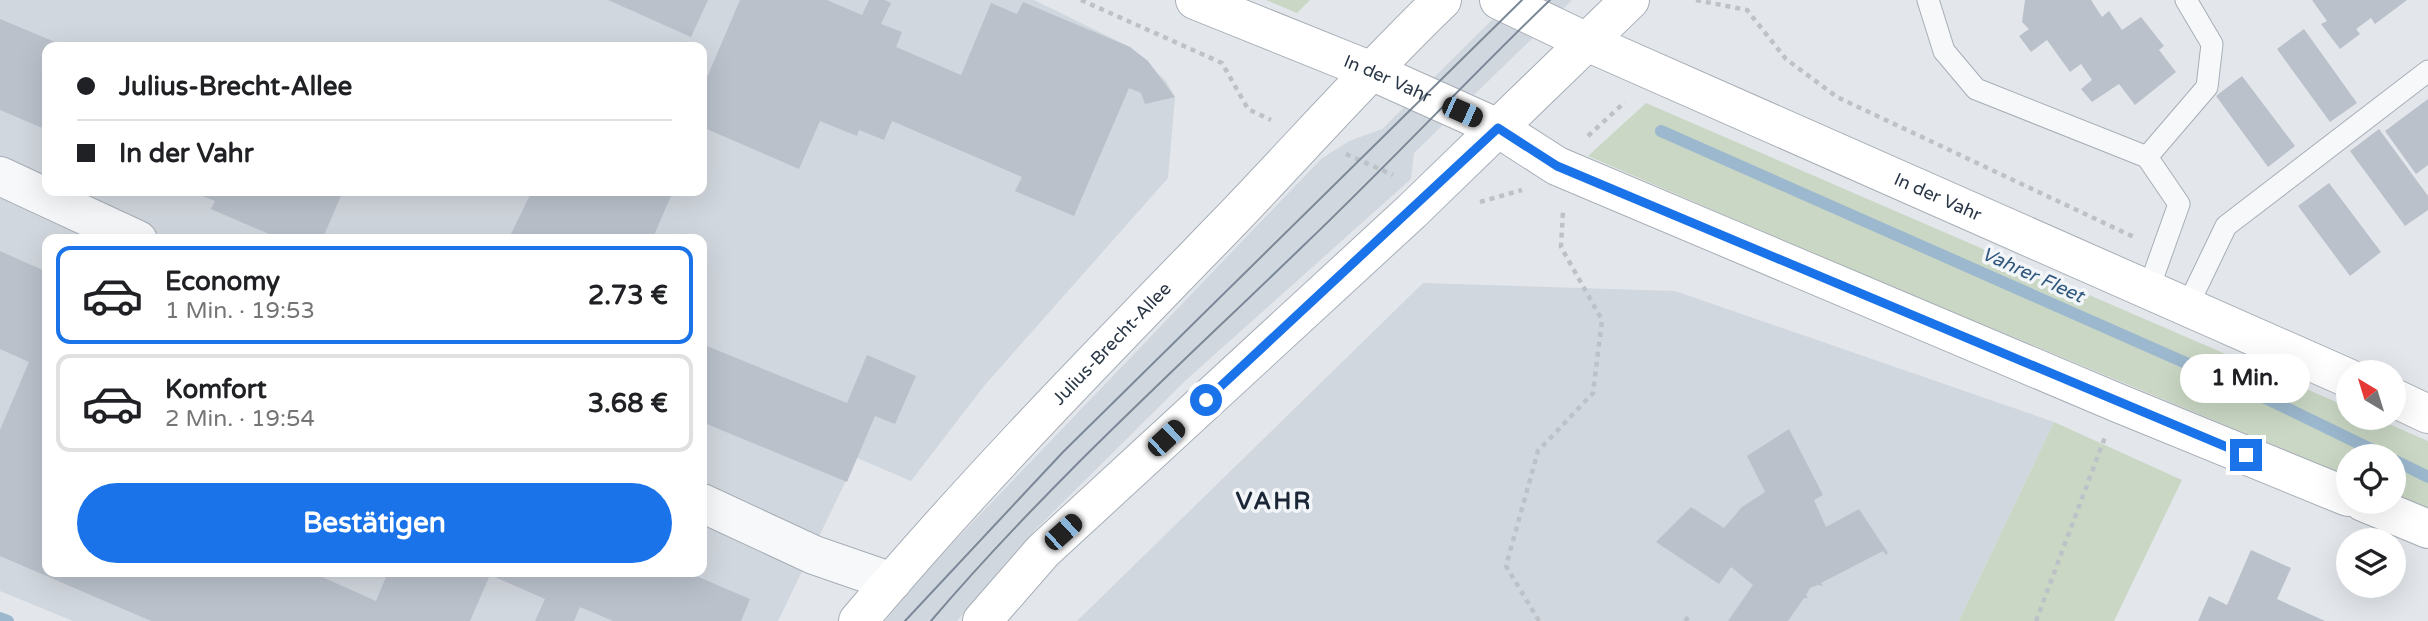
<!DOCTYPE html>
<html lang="de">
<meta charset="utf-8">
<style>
body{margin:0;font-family:"Varela Round",sans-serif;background:#f6f6f6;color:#202124;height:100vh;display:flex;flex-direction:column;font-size:26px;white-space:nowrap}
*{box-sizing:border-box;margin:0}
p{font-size:23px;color:#757577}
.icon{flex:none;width:38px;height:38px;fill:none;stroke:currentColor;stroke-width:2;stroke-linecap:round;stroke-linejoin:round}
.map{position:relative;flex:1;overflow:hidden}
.sheet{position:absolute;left:42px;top:234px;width:665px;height:343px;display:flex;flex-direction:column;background:#fff;border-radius:14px;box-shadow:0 7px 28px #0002}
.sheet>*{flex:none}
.banner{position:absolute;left:42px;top:42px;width:665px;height:154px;border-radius:14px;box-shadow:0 7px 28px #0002;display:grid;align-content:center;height:154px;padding:0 35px;background:#fff}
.needle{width:46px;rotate:322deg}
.tools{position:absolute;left:2336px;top:360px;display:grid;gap:14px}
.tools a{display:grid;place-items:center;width:70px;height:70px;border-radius:50%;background:#fff;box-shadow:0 7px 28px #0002;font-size:35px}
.end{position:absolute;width:32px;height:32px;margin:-16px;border:9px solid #1a73e8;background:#fff;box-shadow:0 0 0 4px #fff}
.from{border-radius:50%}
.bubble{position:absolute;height:49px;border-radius:24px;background:#fff;box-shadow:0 7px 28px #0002;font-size:23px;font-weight:800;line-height:49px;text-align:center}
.car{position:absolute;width:21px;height:42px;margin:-21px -10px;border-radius:9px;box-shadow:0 0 5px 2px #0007;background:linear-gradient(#222 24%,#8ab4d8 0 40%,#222 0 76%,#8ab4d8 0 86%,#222 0)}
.banner b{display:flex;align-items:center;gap:24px;height:66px;font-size:26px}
.banner b+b{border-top:2px solid #e0e0e0}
.banner i{width:18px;height:18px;background:#202124}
ul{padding:12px 0 0;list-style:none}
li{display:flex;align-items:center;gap:21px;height:98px;margin:0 14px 10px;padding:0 21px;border:4px solid #e0e0e0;border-radius:14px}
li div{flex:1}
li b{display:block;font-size:26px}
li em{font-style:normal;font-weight:800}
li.selected{border-color:#1a73e8}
li>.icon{width:63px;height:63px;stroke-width:1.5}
.primary-button{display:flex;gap:14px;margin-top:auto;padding:14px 35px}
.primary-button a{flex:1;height:80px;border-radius:42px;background:#1a73e8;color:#fff;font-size:28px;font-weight:800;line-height:80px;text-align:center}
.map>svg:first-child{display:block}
</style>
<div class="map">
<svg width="2428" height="621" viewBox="0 0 2428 621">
<rect width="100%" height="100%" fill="#e3e7ec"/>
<!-- built -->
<g fill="#d1d7de" fill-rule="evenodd">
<path d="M0,0h1034l96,47 36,34 9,16 -7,81 -184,208 -73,95 -54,-23 -79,163h-705l-73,-30zM47,47h655v144h-655zM47,240h655v332h-655z"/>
<polygon points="1512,0 1572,0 1414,153 1411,179 1185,381 1035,530 957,621 885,621 924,573 1321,159 1349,141 1382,129"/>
<polygon points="1423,283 1675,291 2054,422 1959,621 1077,621"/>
</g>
<!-- green -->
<g fill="#cad7c4">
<polygon points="1266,0 1310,0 1297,13"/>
<polygon points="1646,103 2348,407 2348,418 2375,418 2428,441 2428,509 2394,495 2394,457 2348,457 2348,476 1840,265 1588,156"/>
<polygon points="2054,422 2182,480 2114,621 1959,621"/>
</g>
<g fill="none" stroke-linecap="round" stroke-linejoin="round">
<!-- stream -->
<g stroke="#9cb8ce" stroke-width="12">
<polyline points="1661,131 2272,401 2387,457"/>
<polyline points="2394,460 2428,477"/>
<polyline points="0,618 8,621"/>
</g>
</g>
<!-- building -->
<g fill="#bac1cb">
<polygon points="608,0 708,0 691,37"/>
<polygon points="740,0 827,0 862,15 869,0 885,0 891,3 881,24 902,32 896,47 961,75 991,3 1017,14 1023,2 1130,47 1148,61 1175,97 1145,104 1141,93 1129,88 1074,216 1015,191 1022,177 892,121 884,140 859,130 857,136 820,121 799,169 702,127 702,89"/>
<polygon points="2025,0 2091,0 2102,17 2109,11 2122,30 2141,17 2164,46 2159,50 2176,72 2135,105 2119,84 2092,102 2081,89 2092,80 2081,64 2070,72 2047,40 2031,52 2019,36 2029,29 2022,22"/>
<polygon points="2312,0 2407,0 2375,24 2371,18 2356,29 2360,34 2340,49 2321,24 2327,21"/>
<polygon points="0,19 67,47 47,47 47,130 0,110"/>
<polygon points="2304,29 2357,103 2330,122 2277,49"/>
<polygon points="2242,76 2295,146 2268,167 2216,96"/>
<polygon points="2428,99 2428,165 2416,174 2385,131"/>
<polygon points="2379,129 2428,196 2428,210 2405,226 2350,151"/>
<polygon points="2329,183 2381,252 2350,276 2298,206"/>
<polygon points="190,191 343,191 322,240 283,240 211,209 215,201"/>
<polygon points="532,191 673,191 652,240 639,234 636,240 508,240"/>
<polygon points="0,251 47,272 47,572 311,572 376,601 388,572 687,572 750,599 741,621 613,621 580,607 574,621 535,621 545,599 490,575 470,621 151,621 0,556 0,430 29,362 0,349"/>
<polygon points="702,344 847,403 867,355 916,376 895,424 875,416 847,482 702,422"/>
<polygon points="1789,429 1823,495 1814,500 1826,527 1859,509 1888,553 1886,555 1883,551 1821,583 1823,586 1818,585 1810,588 1806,595 1808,598 1804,598 1788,621 1728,621 1753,585 1731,567 1719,584 1656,542 1691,507 1724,528 1742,507 1765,492 1747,456"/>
<polygon points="2251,550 2291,568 2277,599 2325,621 2198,621 2209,596 2227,605"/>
</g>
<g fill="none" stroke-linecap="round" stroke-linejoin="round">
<defs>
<g id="lane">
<polyline points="1928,0 1944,51 1976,89 2147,157 2179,204 2149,288"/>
<polyline points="2147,157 2207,87 2212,44 2186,0"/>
<polyline points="2188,305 2226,226 2428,71"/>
</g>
<g id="street">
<polyline points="0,176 138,240"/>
<polyline points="702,503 814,555 892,582"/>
</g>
<g id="secondary">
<path id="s1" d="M1195,0l174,70 129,58 59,38 561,237 230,94"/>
<path id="s2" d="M1499,0l88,42 761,336"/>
<polyline points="2394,398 2428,414"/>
<polyline points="2363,502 2428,529"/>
<path id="s3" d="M858,621c118,-140 248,-272 375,-403 70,-73 136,-148 209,-218"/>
<polyline points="982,621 1043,551 1411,212 1630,0"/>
</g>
</defs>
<!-- lane casing -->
<use href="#lane" stroke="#a7aeb7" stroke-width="23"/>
<!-- street casing -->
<use href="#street" stroke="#a7aeb7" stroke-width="40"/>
<!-- secondary casing -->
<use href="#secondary" stroke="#a7aeb7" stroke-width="40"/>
<!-- path -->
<g stroke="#bdc2c8" stroke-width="4.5" stroke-dasharray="5 5" stroke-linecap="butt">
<polyline points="1081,0 1222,63 1248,109 1271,120"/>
<polyline points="1696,0 1747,10 1786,59 1837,97 2136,238"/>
<polyline points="1588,136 1625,102"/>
<polyline points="1346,154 1393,175"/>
<polyline points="1480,202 1522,190"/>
<polyline points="1539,621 1506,566 1538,451 1593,393 1602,320 1561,247 1563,211"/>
<polyline points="1685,621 1691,614"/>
<polyline points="2036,621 2105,437"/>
</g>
<!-- lane -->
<use href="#lane" stroke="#f6f8fa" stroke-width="21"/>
<!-- street -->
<use href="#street" stroke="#f6f8fa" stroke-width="38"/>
<!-- secondary -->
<use href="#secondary" stroke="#fff" stroke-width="38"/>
<!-- tram -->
<g stroke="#7b8897" stroke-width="2">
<polyline points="905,621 1063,452 1522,0"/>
<path d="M931,621c114,-134 246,-253 372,-375 84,-80 163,-165 247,-246"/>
</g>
</g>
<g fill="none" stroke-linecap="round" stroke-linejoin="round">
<!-- route -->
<polyline stroke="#1a73e8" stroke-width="9" points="1206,400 1498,128 1557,166 2246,455"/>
</g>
<g text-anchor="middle" stroke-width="7" stroke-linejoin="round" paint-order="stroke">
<!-- street labels -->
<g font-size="18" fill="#293646" stroke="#f3f6f9">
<text dy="6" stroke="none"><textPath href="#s1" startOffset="208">In der Vahr</textPath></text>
<text dy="6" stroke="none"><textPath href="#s2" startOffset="481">In der Vahr</textPath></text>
<text dy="6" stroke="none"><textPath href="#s3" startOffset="376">Julius-Brecht-Allee</textPath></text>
</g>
<!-- water labels -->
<g font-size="19" font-style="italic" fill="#30577e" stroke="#f3f6f9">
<text transform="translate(2033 274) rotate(24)" y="7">Vahrer Fleet</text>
</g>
<!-- district labels -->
<g font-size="24" font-weight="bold" letter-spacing="2" fill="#1b2637" stroke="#f3f6f9">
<text x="1274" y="509">VAHR</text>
</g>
</g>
</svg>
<div class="tools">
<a><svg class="needle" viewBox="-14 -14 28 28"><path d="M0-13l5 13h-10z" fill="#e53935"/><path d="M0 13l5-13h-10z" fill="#757577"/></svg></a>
<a><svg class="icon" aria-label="locate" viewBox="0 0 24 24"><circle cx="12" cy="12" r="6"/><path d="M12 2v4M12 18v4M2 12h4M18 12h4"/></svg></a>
<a><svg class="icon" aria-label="layers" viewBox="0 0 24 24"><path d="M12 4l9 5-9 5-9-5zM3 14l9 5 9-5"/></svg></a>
</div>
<i class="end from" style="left:1206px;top:400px"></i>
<i class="end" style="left:2246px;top:455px"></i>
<div class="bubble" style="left:2180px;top:354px;width:130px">1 Min.</div>
<i class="car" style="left:1462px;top:112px;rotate:114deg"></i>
<i class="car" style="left:1166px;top:438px;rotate:47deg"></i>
<i class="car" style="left:1063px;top:532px;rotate:48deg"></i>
<div class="banner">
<b><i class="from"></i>Julius-Brecht-Allee</b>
<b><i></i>In der Vahr</b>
</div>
<section class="sheet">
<ul>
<li class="selected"><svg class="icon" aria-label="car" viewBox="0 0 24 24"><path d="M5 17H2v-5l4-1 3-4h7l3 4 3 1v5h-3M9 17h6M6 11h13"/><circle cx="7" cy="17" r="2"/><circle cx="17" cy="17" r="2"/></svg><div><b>Economy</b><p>1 Min. · 19:53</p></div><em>2.73 €</em></li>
<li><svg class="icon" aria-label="car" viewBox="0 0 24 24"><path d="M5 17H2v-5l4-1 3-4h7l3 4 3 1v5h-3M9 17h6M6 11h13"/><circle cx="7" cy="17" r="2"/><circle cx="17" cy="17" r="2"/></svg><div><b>Komfort</b><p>2 Min. · 19:54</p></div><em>3.68 €</em></li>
</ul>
<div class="primary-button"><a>Bestätigen</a></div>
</section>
</div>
